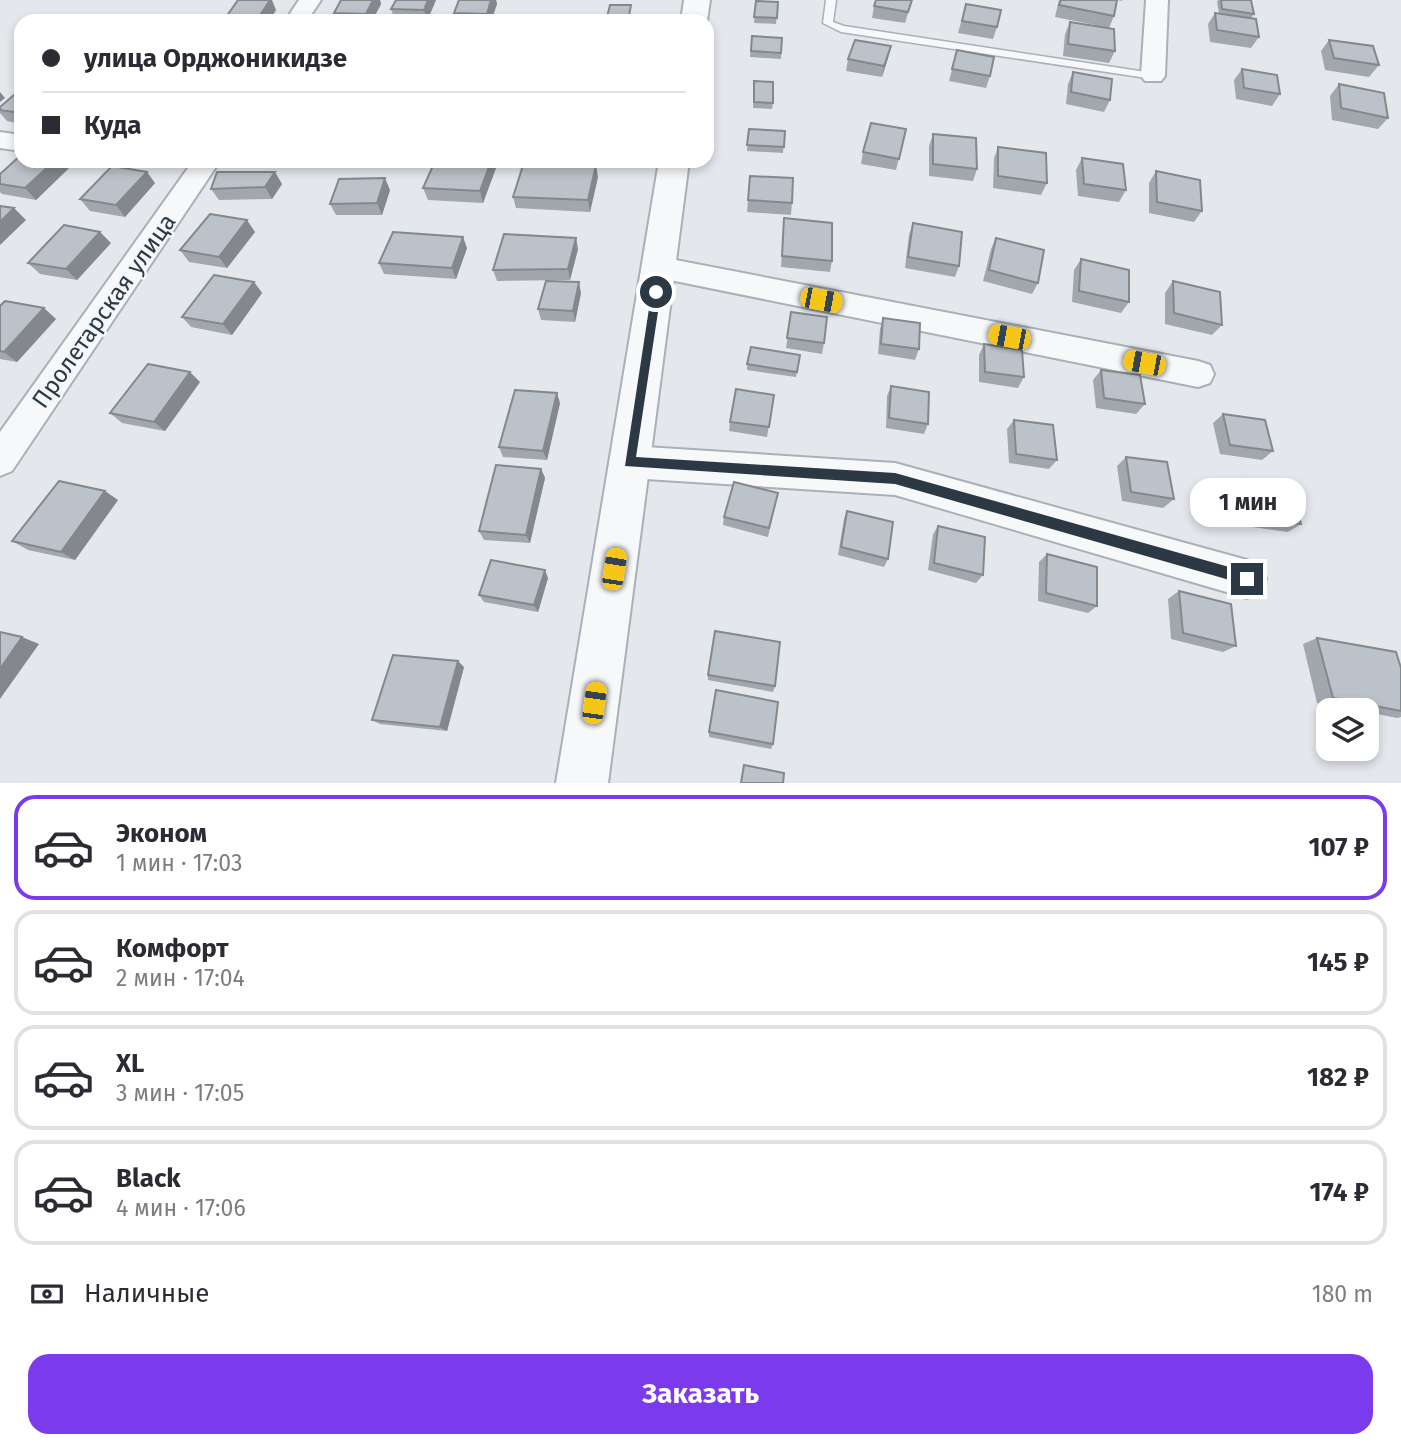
<!DOCTYPE html>
<html lang="ru">
<meta charset="utf-8">
<style>
body{margin:0;font-family:"Fira Sans",sans-serif;background:#f2f2f3;color:#2b2b33;height:100vh;display:flex;flex-direction:column;font-size:26px;white-space:nowrap}
*{box-sizing:border-box;margin:0}
p{font-size:23px;color:#7c7c81}
.icon{flex:none;width:38px;height:38px;fill:none;stroke:currentColor;stroke-width:2;stroke-linecap:round;stroke-linejoin:round}
.map{position:relative;height:783px;overflow:hidden}
.details{display:flex;flex-direction:column;background:#fff;flex:1}
.details>*{flex:none}
.hud{position:absolute;left:14px;top:14px;width:700px;height:154px;border-radius:21px;box-shadow:0 4px 10px #0003;display:grid;align-content:center;height:154px;padding:0 28px;background:#fff}
.tools{position:absolute;left:1316px;top:698px;display:grid;gap:14px}
.tools a{display:grid;place-items:center;width:63px;height:63px;border-radius:14px;background:#fff;box-shadow:0 4px 10px #0003;font-size:35px}
.end{position:absolute;width:32px;height:32px;margin:-16px;border:9px solid #2c3844;background:#fff;box-shadow:0 0 0 4px #fff}
.from{border-radius:50%}
.bubble{position:absolute;height:49px;border-radius:21px;background:#fff;box-shadow:0 4px 10px #0003;font-size:23px;font-weight:700;line-height:49px;text-align:center}
.car{position:absolute;width:21px;height:42px;margin:-21px -10px;border-radius:9px;box-shadow:0 0 5px 2px #0007;background:linear-gradient(#f5c518 24%,#345 0 40%,#f5c518 0 76%,#345 0 86%,#f5c518 0)}
.hud b{display:flex;align-items:center;gap:24px;height:66px;font-size:26px}
.hud b+b{border-top:2px solid #e1e1e2}
.hud i{width:18px;height:18px;background:#2b2b33}
ul{padding:12px 0 0;list-style:none}
li{display:flex;align-items:center;gap:21px;height:105px;margin:0 14px 10px;padding:0 14px;border:4px solid #e1e1e2;border-radius:21px}
li div{flex:1}
li b{display:block;font-size:26px}
li em{font-style:normal;font-weight:700}
li.current{border-color:#7c3aed}
li>.icon{width:63px;height:63px;stroke-width:1.5}
.pay{display:flex;align-items:center;gap:18px;height:77px;padding:0 28px;font-size:26px}
.pay p{margin-inline-start:auto}
.button{display:flex;gap:14px;margin-top:auto;padding:14px 28px}
.button a{flex:1;height:80px;border-radius:21px;background:#7c3aed;color:#fff;font-size:28px;font-weight:700;line-height:80px;text-align:center}
.map>svg:first-child{display:block}
</style>
<div class="map">
<svg width="1401" height="783" viewBox="0 0 1401 783">
<rect width="100%" height="100%" fill="#e4e8ec"/>
<g fill="none" stroke-linecap="round" stroke-linejoin="round">
<defs>
<polygon id="service" points="826,0 836,0 833,22 844,26 1153,73 1159,76 1153,79 841,32 823,23"/>
<g id="minor">
<polygon points="299,0 321,0 307,21 285,21"/>
<polygon points="1146,0 1168,0 1165,76 1161,81 1145,81 1141,76"/>
<polygon points="0,132 21,135 21,151 0,148"/>
<polygon points="193,161 220,161 12,471 0,476 0,432"/>
<polygon points="660,257 1198,361 1210,365 1214,374 1210,383 1198,387 650,276 645,268 650,260"/>
<polygon points="630,446 895,463 1247,560 1261,566 1266,579 1261,592 1247,598 895,495 630,478 618,473 612,462 618,451"/>
</g>
<g id="tertiary">
<polygon points="684,0 710,0 707,21 681,21"/>
<polygon points="659,161 689,161 608,783 556,783"/>
</g>
</defs>
<!-- service casing -->
<use href="#service" stroke="#a9b0b6" stroke-width="3"/>
<!-- minor casing -->
<use href="#minor" stroke="#a9b0b6" stroke-width="4"/>
<!-- tertiary casing -->
<use href="#tertiary" stroke="#a9b0b6" stroke-width="4"/>
<!-- service -->
<use href="#service" fill="#f7f8fa" fill-rule="evenodd"/>
<!-- minor -->
<use href="#minor" fill="#f7f8fa" fill-rule="evenodd"/>
<!-- tertiary -->
<use href="#tertiary" fill="#f7f8fa" fill-rule="evenodd"/>
</g>
<!-- wall -->
<g fill="#a2a7ad">
<polygon points="341,0 380,0 381,4 372,21 337,21 334,13"/>
<polygon points="436,0 427,21 395,21 391,9"/>
<polygon points="459,0 496,0 497,4 491,21 457,21 454,13"/>
<polygon points="912,0 905,23 872,18 874,6"/>
<polygon points="1059,0 1122,0 1122,1 1117,0 1114,16 1109,28 1115,51 1109,63 1063,56 1065,34 1070,22 1100,26 1055,17"/>
<polygon points="1218,0 1251,0 1254,14 1251,18 1259,37 1251,48 1210,42 1208,24 1215,13 1219,13 1217,2"/>
<polygon points="756,1 778,2 776,24 754,23"/>
<polygon points="966,4 997,27 993,39 958,33"/>
<polygon points="276,10 269,21 225,21 224,20"/>
<polygon points="752,36 782,38 781,59 750,57"/>
<polygon points="1329,40 1379,65 1369,77 1325,70 1321,51"/>
<polygon points="957,50 990,76 986,88 949,81"/>
<polygon points="888,58 882,77 846,71 848,59"/>
<polygon points="1242,69 1280,94 1272,106 1236,99 1234,80"/>
<polygon points="1073,72 1110,100 1104,112 1066,104 1068,84"/>
<polygon points="754,81 773,103 772,109 753,108"/>
<polygon points="1339,84 1388,118 1378,129 1332,120 1330,96"/>
<polygon points="21,89 21,124 7,121 0,113 0,107"/>
<polygon points="749,129 785,131 783,153 747,151"/>
<polygon points="906,129 896,170 861,164 863,152"/>
<polygon points="933,134 977,169 973,181 929,176 929,146"/>
<polygon points="998,147 1047,183 1041,195 993,188 994,158"/>
<polygon points="1082,158 1126,190 1119,202 1078,196 1076,170"/>
<polygon points="21,161 63,161 69,168 36,200 2,194 0,192 0,174"/>
<polygon points="435,161 494,161 496,168 483,203 428,200 423,188"/>
<polygon points="558,161 581,161 580,162"/>
<polygon points="1156,171 1202,211 1194,222 1149,213 1149,183"/>
<polygon points="750,176 792,203 791,215 747,212"/>
<polygon points="598,177 590,212 516,208 513,197"/>
<polygon points="155,183 125,217 90,211 80,199"/>
<polygon points="282,184 272,199 219,200 211,189"/>
<polygon points="390,190 382,215 336,215 330,204"/>
<polygon points="784,218 832,261 830,272 781,267"/>
<polygon points="913,223 959,266 955,277 905,268 909,235"/>
<polygon points="255,232 227,268 189,262 180,250"/>
<polygon points="996,238 1038,283 1032,294 983,281 991,249"/>
<polygon points="111,243 77,280 40,274 28,263"/>
<polygon points="467,248 456,279 384,274 379,263"/>
<polygon points="578,249 570,280 497,281 493,270"/>
<polygon points="1081,259 1129,302 1121,313 1072,302 1074,270"/>
<polygon points="1173,281 1222,325 1212,335 1165,324 1165,293"/>
<polygon points="254,282 262,293 232,335 191,327 182,317"/>
<polygon points="581,293 575,322 541,320 538,309"/>
<polygon points="0,306 56,319 17,362 0,359"/>
<polygon points="791,312 824,343 822,354 786,348"/>
<polygon points="883,318 919,349 915,360 878,354 880,329"/>
<polygon points="984,344 1024,377 1018,388 979,382 979,355"/>
<polygon points="800,355 796,377 747,370 747,364"/>
<polygon points="1101,370 1145,404 1136,414 1096,408 1093,380"/>
<polygon points="200,382 165,431 122,423 110,413"/>
<polygon points="891,386 928,424 924,434 886,428 887,396"/>
<polygon points="774,395 767,437 729,431 730,422"/>
<polygon points="560,403 547,460 503,457 499,447"/>
<polygon points="1223,414 1273,451 1262,460 1220,454 1213,423"/>
<polygon points="1014,420 1057,460 1049,469 1009,463 1007,429"/>
<polygon points="1126,457 1174,499 1163,508 1122,501 1117,466"/>
<polygon points="541,469 545,478 530,543 484,540 479,531"/>
<polygon points="1248,479 1301,524 1288,532 1245,526 1236,488"/>
<polygon points="778,493 768,537 723,525 724,517"/>
<polygon points="118,500 75,560 28,550 12,541"/>
<polygon points="847,511 888,559 884,567 838,555 844,519"/>
<polygon points="938,526 983,575 976,583 928,570 933,534"/>
<polygon points="1047,554 1097,606 1088,613 1038,601 1039,562"/>
<polygon points="548,578 538,612 484,602 479,595"/>
<polygon points="1179,591 1236,646 1223,652 1171,639 1168,599"/>
<polygon points="1317,638 1401,668 1401,717 1397,718 1367,712 1367,710 1357,710 1317,703 1303,644"/>
<polygon points="464,667 447,731 380,724 372,720"/>
<polygon points="708,675 775,686 773,692 708,680"/>
<polygon points="709,732 773,744 771,749 709,737"/>
</g>
<!-- shaded-wall -->
<g fill="#84888d">
<polygon points="270,0 272,0 276,10 269,21 257,21"/>
<polygon points="373,0 380,0 381,4 372,21 369,21 366,14"/>
<polygon points="428,0 436,0 427,21 424,10"/>
<polygon points="491,0 496,0 497,4 491,21 488,21 487,14"/>
<polygon points="891,46 888,58 882,77 884,66"/>
<polygon points="0,92 5,98 0,102"/>
<polygon points="54,161 63,161 69,168 36,200 25,188"/>
<polygon points="491,161 494,161 496,168 483,203 480,191"/>
<polygon points="596,165 598,177 590,212 588,200"/>
<polygon points="147,172 155,183 125,217 116,205"/>
<polygon points="275,172 282,184 272,199 265,187"/>
<polygon points="385,178 390,190 382,215 377,203"/>
<polygon points="14,208 26,220 0,245 0,222"/>
<polygon points="247,220 255,232 227,268 219,257"/>
<polygon points="100,232 111,243 77,280 66,269"/>
<polygon points="463,237 467,248 456,279 452,268"/>
<polygon points="576,238 578,249 570,280 568,269"/>
<polygon points="254,282 262,293 232,335 223,324"/>
<polygon points="579,282 581,293 575,322 573,311"/>
<polygon points="44,308 56,319 17,362 4,352"/>
<polygon points="190,372 200,382 165,431 154,422"/>
<polygon points="557,393 560,403 547,460 543,451"/>
<polygon points="541,469 545,478 530,543 526,535"/>
<polygon points="105,491 118,500 75,560 61,552"/>
<polygon points="545,570 548,578 538,612 534,605"/>
<polygon points="22,637 39,644 0,699 0,669"/>
<polygon points="458,661 464,667 447,731 440,727"/>
</g>
<!-- building -->
<g fill="#bcc2c9" stroke="#84888d" stroke-width="2">
<polygon points="238,0 270,0 257,20 224,20"/>
<polygon points="341,0 373,0 366,14 334,13"/>
<polygon points="396,0 428,0 424,10 391,9"/>
<polygon points="459,0 491,0 487,14 454,13"/>
<polygon points="876,0 912,0 908,12 874,6"/>
<polygon points="1061,0 1117,0 1114,16 1059,5"/>
<polygon points="1221,0 1251,0 1254,14 1222,9"/>
<polygon points="756,1 778,2 777,18 754,17"/>
<polygon points="966,4 1001,10 997,27 962,21"/>
<polygon points="610,5 631,5 628,21 606,21"/>
<polygon points="1215,13 1256,19 1259,37 1217,30"/>
<polygon points="1070,22 1114,29 1115,51 1068,44"/>
<polygon points="752,36 782,38 781,53 751,51"/>
<polygon points="855,40 891,46 884,66 848,59"/>
<polygon points="1329,40 1373,46 1379,65 1334,58"/>
<polygon points="957,50 994,57 990,76 952,69"/>
<polygon points="1242,69 1277,75 1280,94 1244,88"/>
<polygon points="1073,72 1112,79 1110,100 1071,92"/>
<polygon points="754,81 773,82 773,103 754,102"/>
<polygon points="1339,84 1384,93 1388,118 1341,108"/>
<polygon points="21,89 21,113 0,110 0,107"/>
<polygon points="871,123 906,129 899,159 863,152"/>
<polygon points="749,129 785,131 784,147 747,145"/>
<polygon points="933,134 976,138 977,169 933,164"/>
<polygon points="998,147 1046,153 1047,183 998,176"/>
<polygon points="21,155 21,161 54,161 25,188 0,184 0,174"/>
<polygon points="1082,158 1123,164 1126,190 1084,184"/>
<polygon points="435,161 491,161 480,191 423,188"/>
<polygon points="524,162 596,165 588,200 513,197"/>
<polygon points="112,166 147,172 116,205 80,199"/>
<polygon points="1156,171 1200,180 1202,211 1157,202"/>
<polygon points="217,172 275,172 265,187 211,189"/>
<polygon points="750,176 793,178 792,203 748,200"/>
<polygon points="385,178 377,203 330,204 339,179"/>
<polygon points="0,206 14,208 0,222"/>
<polygon points="210,214 247,220 219,257 180,250"/>
<polygon points="784,218 832,223 832,261 782,256"/>
<polygon points="913,223 962,232 959,266 908,257"/>
<polygon points="64,225 100,232 66,269 28,263"/>
<polygon points="393,232 463,237 452,268 379,263"/>
<polygon points="504,234 576,238 568,269 493,270"/>
<polygon points="996,238 1044,250 1038,283 989,270"/>
<polygon points="1081,259 1129,270 1129,302 1079,291"/>
<polygon points="214,275 254,282 223,324 182,317"/>
<polygon points="546,281 579,282 573,311 538,309"/>
<polygon points="1173,281 1220,292 1222,325 1174,313"/>
<polygon points="5,301 44,308 4,352 0,351 0,306"/>
<polygon points="791,312 827,317 824,343 787,338"/>
<polygon points="883,318 920,323 919,349 881,344"/>
<polygon points="984,344 1022,350 1024,377 985,372"/>
<polygon points="751,347 800,355 797,372 747,364"/>
<polygon points="148,364 190,372 154,422 110,413"/>
<polygon points="1101,370 1140,375 1145,404 1104,398"/>
<polygon points="891,386 929,392 928,424 889,418"/>
<polygon points="736,389 774,395 769,427 730,422"/>
<polygon points="515,390 557,393 543,451 499,447"/>
<polygon points="1223,414 1265,420 1273,451 1230,445"/>
<polygon points="1014,420 1053,425 1057,460 1016,454"/>
<polygon points="1126,457 1167,462 1174,499 1131,492"/>
<polygon points="496,465 541,469 526,535 479,531"/>
<polygon points="1248,479 1291,486 1301,524 1257,517"/>
<polygon points="59,481 105,491 61,552 12,541"/>
<polygon points="734,482 778,493 769,528 724,517"/>
<polygon points="847,511 893,522 888,559 841,547"/>
<polygon points="938,526 985,537 983,575 934,563"/>
<polygon points="1047,554 1097,567 1097,606 1046,593"/>
<polygon points="491,560 545,570 534,605 479,595"/>
<polygon points="1179,591 1231,604 1236,646 1183,633"/>
<polygon points="715,631 780,642 775,686 708,675"/>
<polygon points="0,632 22,637 0,669"/>
<polygon points="1317,638 1396,652 1401,668 1401,711 1333,698"/>
<polygon points="393,655 458,661 440,727 372,720"/>
<polygon points="716,690 778,702 773,744 709,732"/>
<polygon points="744,765 784,773 783,783 741,783"/>
</g>
<!-- route -->
<polygon fill="#2c3844" points="652,289 661,292 636,457 895,473 1247,572 1254,579 1252,583 1247,585 895,484 625,466"/>
<g text-anchor="middle" stroke-width="5" stroke-linejoin="round" paint-order="stroke">
<!-- street labels -->
<g font-size="24" fill="#2c3844" stroke="#f4f7f9">
<text transform="translate(104 311) rotate(-55)" y="8">Пролетарская улица</text>
</g>
</g>
</svg>
<div class="tools">
<a><svg class="icon" aria-label="layers" viewBox="0 0 24 24"><path d="M12 4l9 5-9 5-9-5zM3 14l9 5 9-5"/></svg></a>
</div>
<i class="end from" style="left:656px;top:292px"></i>
<i class="end" style="left:1247px;top:579px"></i>
<div class="bubble" style="left:1190px;top:478px;width:116px">1 мин</div>
<i class="car" style="left:821px;top:300px;rotate:101deg"></i>
<i class="car" style="left:1009px;top:337px;rotate:281deg"></i>
<i class="car" style="left:1144px;top:363px;rotate:281deg"></i>
<i class="car" style="left:614px;top:569px;rotate:9deg"></i>
<i class="car" style="left:594px;top:703px;rotate:8deg"></i>
<div class="hud">
<b><i class="from"></i>улица Орджоникидзе</b>
<b><i></i>Куда</b>
</div>
</div>
<section class="details">
<ul>
<li class="current"><svg class="icon" aria-label="car" viewBox="0 0 24 24"><path d="M5 17H2v-5l4-1 3-4h7l3 4 3 1v5h-3M9 17h6M6 11h13"/><circle cx="7" cy="17" r="2"/><circle cx="17" cy="17" r="2"/></svg><div><b>Эконом</b><p>1 мин · 17:03</p></div><em>107 ₽</em></li>
<li><svg class="icon" aria-label="car" viewBox="0 0 24 24"><path d="M5 17H2v-5l4-1 3-4h7l3 4 3 1v5h-3M9 17h6M6 11h13"/><circle cx="7" cy="17" r="2"/><circle cx="17" cy="17" r="2"/></svg><div><b>Комфорт</b><p>2 мин · 17:04</p></div><em>145 ₽</em></li>
<li><svg class="icon" aria-label="car" viewBox="0 0 24 24"><path d="M5 17H2v-5l4-1 3-4h7l3 4 3 1v5h-3M9 17h6M6 11h13"/><circle cx="7" cy="17" r="2"/><circle cx="17" cy="17" r="2"/></svg><div><b>XL</b><p>3 мин · 17:05</p></div><em>182 ₽</em></li>
<li><svg class="icon" aria-label="car" viewBox="0 0 24 24"><path d="M5 17H2v-5l4-1 3-4h7l3 4 3 1v5h-3M9 17h6M6 11h13"/><circle cx="7" cy="17" r="2"/><circle cx="17" cy="17" r="2"/></svg><div><b>Black</b><p>4 мин · 17:06</p></div><em>174 ₽</em></li>
</ul>
<div class="pay"><svg class="icon" aria-label="cash" viewBox="0 0 24 24"><path d="M3 7h18v10H3z"/><circle cx="12" cy="12" r="2"/></svg>Наличные<p>180 m</p></div>
<div class="button"><a>Заказать</a></div>
</section>
